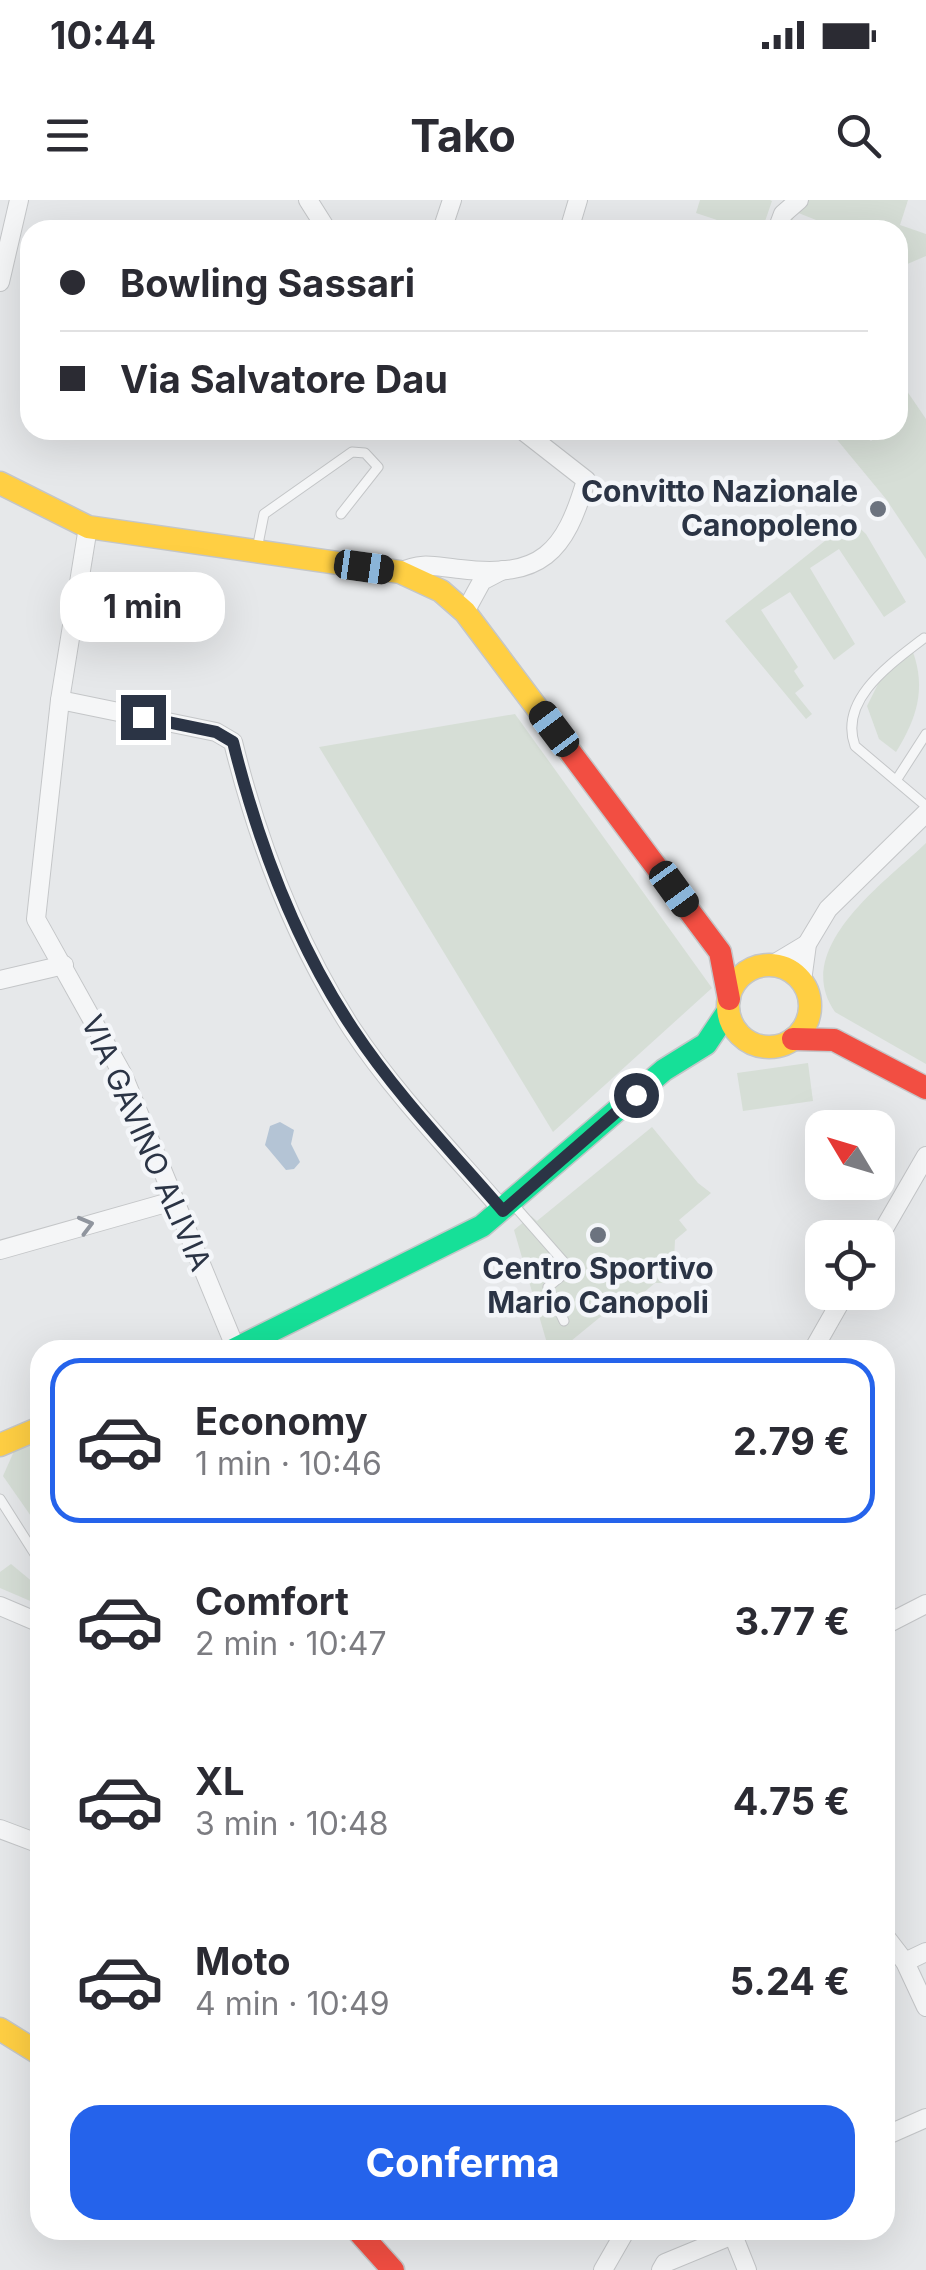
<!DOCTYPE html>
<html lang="it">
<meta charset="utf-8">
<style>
body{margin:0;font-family:Inter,sans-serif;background:#f7f7f7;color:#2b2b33;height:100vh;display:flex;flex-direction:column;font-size:38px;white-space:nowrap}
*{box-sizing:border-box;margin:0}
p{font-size:32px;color:#7c7c81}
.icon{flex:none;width:55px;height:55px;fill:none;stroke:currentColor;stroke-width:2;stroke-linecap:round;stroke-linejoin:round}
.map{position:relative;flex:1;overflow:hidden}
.side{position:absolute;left:30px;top:1140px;width:865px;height:900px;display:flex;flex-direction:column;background:#fff;border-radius:30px;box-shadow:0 10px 40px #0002}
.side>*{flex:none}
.top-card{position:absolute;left:20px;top:20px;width:888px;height:220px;border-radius:30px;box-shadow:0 10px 40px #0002;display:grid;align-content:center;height:220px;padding:0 40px;background:#fff}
.needle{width:65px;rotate:308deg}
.controls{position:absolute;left:805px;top:910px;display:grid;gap:20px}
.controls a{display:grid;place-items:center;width:90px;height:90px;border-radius:20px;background:#fff;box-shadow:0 10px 40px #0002;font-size:50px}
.end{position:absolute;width:45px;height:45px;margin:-22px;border:12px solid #2b3445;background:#fff;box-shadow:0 0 0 5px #fff}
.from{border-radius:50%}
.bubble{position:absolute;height:70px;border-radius:30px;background:#fff;box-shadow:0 10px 40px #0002;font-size:32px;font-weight:700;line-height:70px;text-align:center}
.car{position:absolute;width:30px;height:60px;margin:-30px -15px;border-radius:12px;box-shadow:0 0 8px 2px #0007;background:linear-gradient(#222 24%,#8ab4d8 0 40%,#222 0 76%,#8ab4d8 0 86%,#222 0)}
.top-card b{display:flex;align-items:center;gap:35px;height:95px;font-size:38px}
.top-card b+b{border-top:2px solid #e1e1e2}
.top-card i{width:25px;height:25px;background:#2b2b33}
ul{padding:18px 0 0;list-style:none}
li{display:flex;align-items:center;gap:30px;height:165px;margin:0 20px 15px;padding:0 20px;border:5px solid transparent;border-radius:30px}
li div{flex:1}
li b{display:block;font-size:38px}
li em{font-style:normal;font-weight:700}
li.active{border-color:#2563eb}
li>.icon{width:90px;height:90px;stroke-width:1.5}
.button{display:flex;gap:20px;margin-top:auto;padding:20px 40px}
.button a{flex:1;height:115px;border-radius:30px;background:#2563eb;color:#fff;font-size:40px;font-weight:700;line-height:115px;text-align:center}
.status{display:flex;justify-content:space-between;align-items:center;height:70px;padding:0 50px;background:#fff;direction:ltr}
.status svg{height:28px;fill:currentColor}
header{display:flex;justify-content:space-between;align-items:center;height:130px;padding:0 40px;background:#fff;font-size:45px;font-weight:700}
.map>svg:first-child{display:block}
</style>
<div class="status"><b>10:44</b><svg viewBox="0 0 49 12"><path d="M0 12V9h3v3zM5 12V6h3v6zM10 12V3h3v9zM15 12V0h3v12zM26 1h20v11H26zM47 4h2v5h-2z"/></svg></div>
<header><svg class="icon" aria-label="menu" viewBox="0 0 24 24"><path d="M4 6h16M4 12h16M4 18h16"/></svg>Tako<svg class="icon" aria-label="search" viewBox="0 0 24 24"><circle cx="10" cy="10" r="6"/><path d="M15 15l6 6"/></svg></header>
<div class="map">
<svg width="926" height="2070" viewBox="0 0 926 2070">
<rect width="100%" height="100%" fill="#e6e8ea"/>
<!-- green -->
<g fill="#d6ded6">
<polygon points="700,0 770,0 772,1 762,30 747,30 696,13"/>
<polygon points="804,0 908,0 900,25 926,34 926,56 898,68 898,30 818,30 821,22 796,12 788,30 778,30"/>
<polygon points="898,178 926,219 926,359 886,299 829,230 858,230 871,241 885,230 898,230"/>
<polygon points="851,320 866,334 906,402 884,417 839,349 810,368 855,444 834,460 790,392 761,410 798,467 794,471 804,486 795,493 812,514 806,519 725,421"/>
<path d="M913,452c13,37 4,66 -17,100l-17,-13 -12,-33 13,-26z"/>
<polygon points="515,514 712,788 553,932 319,547"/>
<path d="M926,643v221l-91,-52c-45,-64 51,-130 91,-169z"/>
<polygon points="808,863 813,901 743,911 737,873"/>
<polygon points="652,927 698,983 711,993 679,1020 687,1030 675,1040 673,1083 655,1083 629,1105 621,1100 560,1150 549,1150 514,1030 531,1016 537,1021"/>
<polygon points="40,1240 31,1279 40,1329 3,1276 15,1249"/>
<polygon points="11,1364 40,1388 35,1403 0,1388 0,1372"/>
</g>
<!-- water -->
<polygon fill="#b4c4d5" points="280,922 294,930 291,944 300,962 294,969 286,970 265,945 270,926"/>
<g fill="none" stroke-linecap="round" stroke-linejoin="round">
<defs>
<g id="lane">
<polyline points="257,349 264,314 352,252 365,253 378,267 341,314"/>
<path d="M924,438c-32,25 -86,61 -69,108l71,60"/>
<polyline points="897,579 926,534"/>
<polyline points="512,1003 570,1069 548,1087 564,1121"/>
<polyline points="0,1299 40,1362"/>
</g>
<g id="street">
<polyline points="308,0 327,30"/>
<polyline points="442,30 452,0"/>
<polyline points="569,30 578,0"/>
<polyline points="777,30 783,14 799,0"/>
<polyline points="0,82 19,0"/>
<polyline points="88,327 60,500 36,719 123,875 236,1149"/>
<path d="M400,372c23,-11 36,-5 60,-3 82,10 105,-17 126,-89l-64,-50"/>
<polyline points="465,412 482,381 503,370"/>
<path d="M60,500l156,32 17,10c25,101 62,199 119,287 43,65 100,123 151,182"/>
<polyline points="772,765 807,744"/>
<polyline points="0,780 64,765"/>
<polyline points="802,781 807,744 828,709 926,613"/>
<polyline points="878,1039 926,956"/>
<polyline points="0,1050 173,1001"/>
<polyline points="813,1150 846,1092"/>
<polyline points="0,1406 40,1423"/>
<polyline points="885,1425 926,1404"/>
<polyline points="0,1629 40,1644"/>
<polyline points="885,1736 905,1762 926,1807"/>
<polyline points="905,1762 926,1752"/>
<polyline points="885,1936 926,1918"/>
<polyline points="603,2070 626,2030"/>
<polyline points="661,2070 665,2063 733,2035 747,2070"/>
</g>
<polyline id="fast" points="233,1150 482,1026 664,870 706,844 728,811"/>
<g id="slow">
<polyline points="0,283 88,327 400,372 441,391 465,412 571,553"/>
<circle cx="769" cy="806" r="41"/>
<polyline points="0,1245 40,1228"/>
<polyline points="0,1829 40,1854"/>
</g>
<g id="jam">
<polyline points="571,553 720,752 729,799"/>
<polyline points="793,839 834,840 926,888"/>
<polyline points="357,2030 393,2070"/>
</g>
</defs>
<!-- lane casing -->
<use href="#lane" stroke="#c4c6c8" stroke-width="11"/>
<!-- street casing -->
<use href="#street" stroke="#c4c6c8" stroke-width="20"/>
<!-- fast casing -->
<use href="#fast" stroke="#c4c6c8" stroke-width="25"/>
<!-- slow casing -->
<use href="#slow" stroke="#c4c6c8" stroke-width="25"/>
<!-- jam casing -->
<use href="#jam" stroke="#c4c6c8" stroke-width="25"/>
<!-- lane -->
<use href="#lane" stroke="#f5f6f7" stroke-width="9"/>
<!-- street -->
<use href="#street" stroke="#f5f6f7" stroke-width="18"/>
<!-- fast -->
<use href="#fast" stroke="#16e098" stroke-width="22"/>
<!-- slow -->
<use href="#slow" stroke="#ffcf43" stroke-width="22"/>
<!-- jam -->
<use href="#jam" stroke="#f24e42" stroke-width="22"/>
</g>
<!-- one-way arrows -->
<defs><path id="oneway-chevron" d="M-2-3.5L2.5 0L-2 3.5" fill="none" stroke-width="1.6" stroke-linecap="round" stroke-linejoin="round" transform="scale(2.5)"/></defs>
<use stroke="#90959e" href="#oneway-chevron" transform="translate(86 1025) rotate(-15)"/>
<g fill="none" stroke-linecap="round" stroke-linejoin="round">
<!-- route -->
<path stroke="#2b3445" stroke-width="12" d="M143,517l73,15 17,10c25,101 61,199 120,287 43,65 99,123 150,182l133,-116"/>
</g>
<!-- markers -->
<g fill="#6c737f" stroke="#f4f6f9" stroke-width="4">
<circle cx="878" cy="309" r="10"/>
<circle cx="598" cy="1035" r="10"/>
</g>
<g text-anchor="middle" stroke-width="9" stroke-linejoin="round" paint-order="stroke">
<!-- poi labels -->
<g font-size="30" font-weight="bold" fill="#2b3445" stroke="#f4f6f9" text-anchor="end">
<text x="858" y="302">Convitto Nazionale<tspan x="858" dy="34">Canopoleno</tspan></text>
<text x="598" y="1079" text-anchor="middle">Centro Sportivo<tspan x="598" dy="34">Mario Canopoli</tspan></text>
</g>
<!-- street labels -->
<g font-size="30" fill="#2b3445" stroke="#f4f6f9">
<text transform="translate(146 943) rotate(66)" y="10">VIA GAVINO ALIVIA</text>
</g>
</g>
</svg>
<div class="controls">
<a><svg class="needle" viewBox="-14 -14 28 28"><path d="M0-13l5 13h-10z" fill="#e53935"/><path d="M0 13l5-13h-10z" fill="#7c7c81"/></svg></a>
<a><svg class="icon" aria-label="locate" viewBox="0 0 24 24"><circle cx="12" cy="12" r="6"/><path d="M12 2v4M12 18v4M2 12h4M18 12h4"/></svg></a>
</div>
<i class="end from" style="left:636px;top:895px"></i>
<i class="end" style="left:143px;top:517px"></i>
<div class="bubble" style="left:60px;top:372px;width:165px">1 min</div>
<i class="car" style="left:364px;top:367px;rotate:98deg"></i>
<i class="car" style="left:554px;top:529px;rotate:323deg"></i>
<i class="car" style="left:674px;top:689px;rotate:144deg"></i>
<div class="top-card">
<b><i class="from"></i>Bowling Sassari</b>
<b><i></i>Via Salvatore Dau</b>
</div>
<section class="side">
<ul>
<li class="active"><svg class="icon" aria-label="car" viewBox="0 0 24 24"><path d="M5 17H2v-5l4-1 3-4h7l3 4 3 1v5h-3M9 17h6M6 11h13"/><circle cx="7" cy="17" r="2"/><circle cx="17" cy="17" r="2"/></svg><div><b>Economy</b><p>1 min · 10:46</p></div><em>2.79 €</em></li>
<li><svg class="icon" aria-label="car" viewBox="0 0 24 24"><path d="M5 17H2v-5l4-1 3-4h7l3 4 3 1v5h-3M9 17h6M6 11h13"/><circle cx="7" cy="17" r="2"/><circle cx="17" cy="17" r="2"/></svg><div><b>Comfort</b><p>2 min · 10:47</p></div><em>3.77 €</em></li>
<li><svg class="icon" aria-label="car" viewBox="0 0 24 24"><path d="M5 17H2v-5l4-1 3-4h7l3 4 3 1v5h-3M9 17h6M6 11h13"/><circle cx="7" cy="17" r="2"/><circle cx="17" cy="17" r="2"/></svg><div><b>XL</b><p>3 min · 10:48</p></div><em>4.75 €</em></li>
<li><svg class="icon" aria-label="car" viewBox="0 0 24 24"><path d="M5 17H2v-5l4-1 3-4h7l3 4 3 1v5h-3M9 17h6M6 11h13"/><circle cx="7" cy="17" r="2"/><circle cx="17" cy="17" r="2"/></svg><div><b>Moto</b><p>4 min · 10:49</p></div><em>5.24 €</em></li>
</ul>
<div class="button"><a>Conferma</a></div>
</section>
</div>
